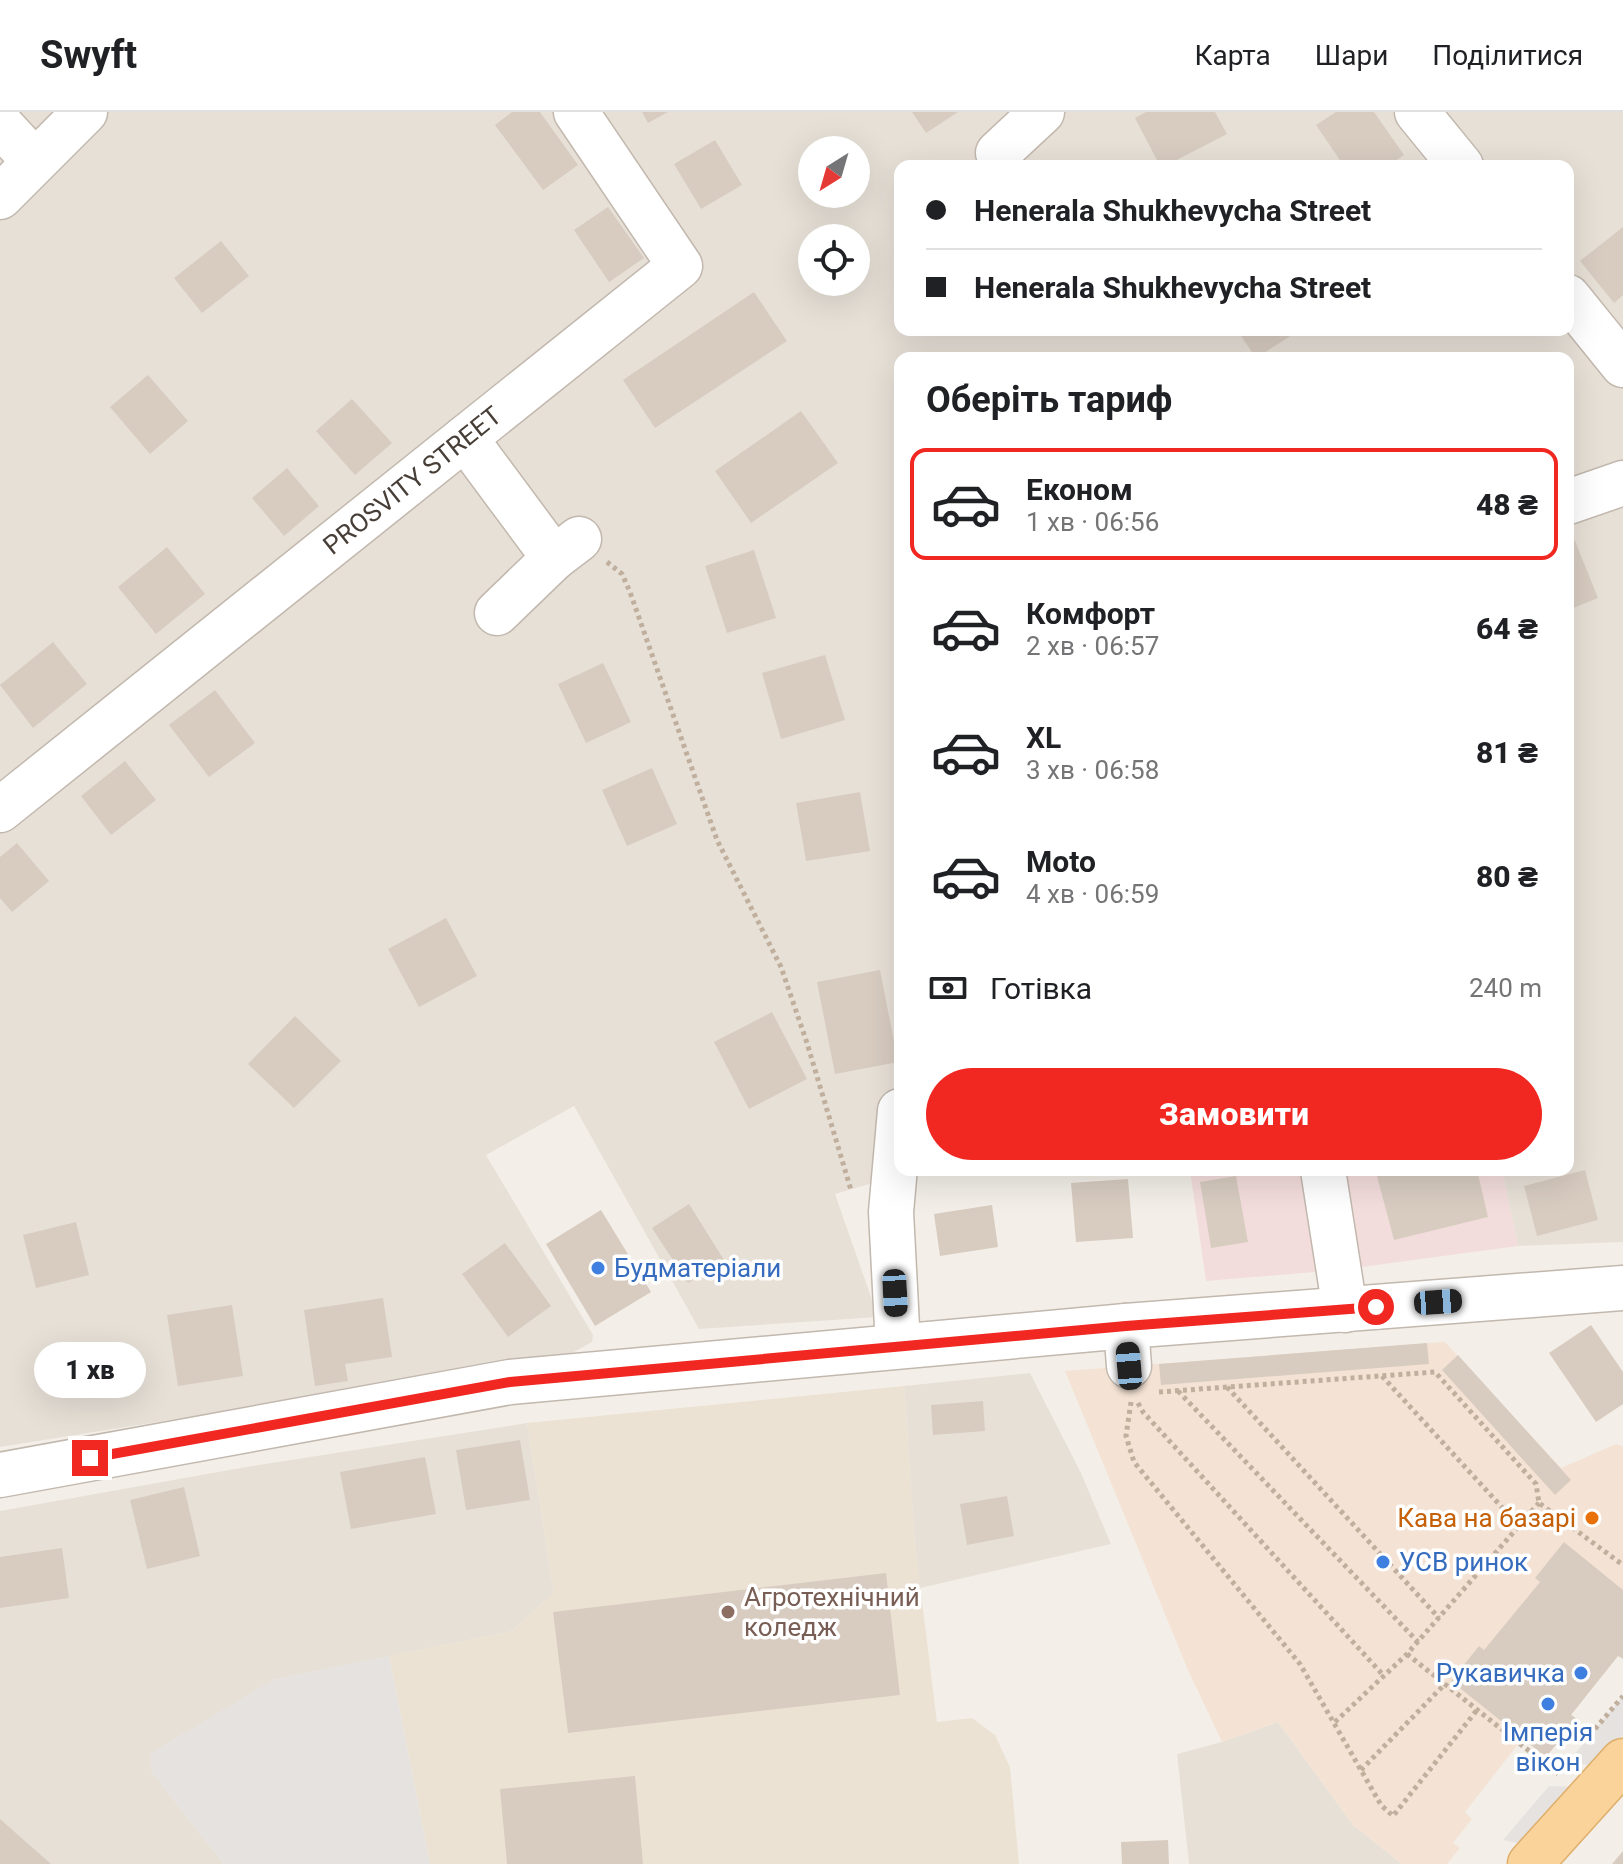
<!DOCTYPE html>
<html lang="uk">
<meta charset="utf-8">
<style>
body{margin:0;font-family:Roboto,sans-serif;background:#f6f6f6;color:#202124;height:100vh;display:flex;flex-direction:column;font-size:30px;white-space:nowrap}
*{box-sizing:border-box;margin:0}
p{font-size:26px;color:#757577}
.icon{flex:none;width:44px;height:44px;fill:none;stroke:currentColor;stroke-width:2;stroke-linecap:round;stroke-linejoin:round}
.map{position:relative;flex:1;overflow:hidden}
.panel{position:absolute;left:894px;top:240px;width:680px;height:824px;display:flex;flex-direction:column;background:#fff;border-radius:16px;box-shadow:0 8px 32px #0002}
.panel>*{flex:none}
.top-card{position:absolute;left:894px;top:48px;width:680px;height:176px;border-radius:16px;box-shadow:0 8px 32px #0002;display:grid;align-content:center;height:176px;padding:0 32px;background:#fff}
.needle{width:52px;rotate:217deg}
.fabs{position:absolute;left:798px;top:24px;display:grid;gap:16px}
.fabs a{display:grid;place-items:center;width:72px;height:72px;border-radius:50%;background:#fff;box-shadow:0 8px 32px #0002;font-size:40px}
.end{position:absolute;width:36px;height:36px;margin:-18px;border:10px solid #f12721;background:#fff;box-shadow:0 0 0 4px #fff}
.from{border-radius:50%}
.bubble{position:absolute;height:56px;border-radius:28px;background:#fff;box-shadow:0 8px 32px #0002;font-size:26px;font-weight:800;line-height:56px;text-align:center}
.car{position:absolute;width:24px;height:48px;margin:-24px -12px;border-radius:10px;box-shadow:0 0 6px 2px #0007;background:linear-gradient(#222 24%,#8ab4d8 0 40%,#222 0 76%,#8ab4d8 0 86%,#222 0)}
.top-card b{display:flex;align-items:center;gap:28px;height:76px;font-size:30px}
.top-card b+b{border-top:2px solid #e0e0e0}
.top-card i{width:20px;height:20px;background:#202124}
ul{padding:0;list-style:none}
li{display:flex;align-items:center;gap:24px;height:112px;margin:0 16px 12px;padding:0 16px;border:4px solid transparent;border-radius:16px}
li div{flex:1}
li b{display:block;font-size:30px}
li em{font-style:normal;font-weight:800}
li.selected{border-color:#f12721}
li>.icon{width:72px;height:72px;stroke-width:1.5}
h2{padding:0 32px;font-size:36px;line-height:96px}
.pay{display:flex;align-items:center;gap:20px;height:88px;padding:0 32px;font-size:30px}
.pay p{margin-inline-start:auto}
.action{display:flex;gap:16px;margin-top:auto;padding:16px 32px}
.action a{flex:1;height:92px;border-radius:48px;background:#f12721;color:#fff;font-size:32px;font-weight:800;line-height:92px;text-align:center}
header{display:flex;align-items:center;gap:48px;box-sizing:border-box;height:112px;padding:0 40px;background:#fff;border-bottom:2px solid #e0e0e0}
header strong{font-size:38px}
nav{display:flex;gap:44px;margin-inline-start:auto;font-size:28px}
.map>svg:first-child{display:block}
</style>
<header>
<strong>Swyft</strong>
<nav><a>Карта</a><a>Шари</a><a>Поділитися</a></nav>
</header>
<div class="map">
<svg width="1623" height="1752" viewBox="0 0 1623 1752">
<rect width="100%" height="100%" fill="#f3efe8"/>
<!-- residential -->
<g fill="#e7e0d7" fill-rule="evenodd">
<path d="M0,0h1623v1130l-105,4 -16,-76h66v-812h-668v728l-8,17 -12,78 -45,13 43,123 -179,12 -125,-223 -88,49 107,180 -1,7 -27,15 -565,90zM812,38h44v44h-44zM900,54h668v164h-668zM812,126h44v44h-44z"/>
<polygon points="1030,1261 1081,1361 1111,1432 920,1476 915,1432 904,1274"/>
<polygon points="527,1311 554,1481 512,1519 273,1568 151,1659 224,1752 0,1752 0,1399 246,1355"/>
<polygon points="1278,1610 1353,1713 1402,1752 1189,1752 1177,1642 1222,1630"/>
</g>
<!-- commercial -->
<polygon fill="#f4e3d4" points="1445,1230 1561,1356 1616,1332 1623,1334 1623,1547 1618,1544 1571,1602 1577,1607 1546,1645 1523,1627 1519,1631 1465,1700 1472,1707 1453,1731 1460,1736 1447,1752 1402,1752 1353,1713 1278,1610 1222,1630 1188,1558 1065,1259"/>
<!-- education -->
<polygon fill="#ece2d3" points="904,1274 915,1432 937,1610 972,1606 995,1623 1010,1655 1019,1752 430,1752 389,1544 512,1519 554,1481 527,1311"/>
<!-- medical -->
<polygon fill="#f3dddc" points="1190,1058 1502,1058 1518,1134 1339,1158 1206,1169"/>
<!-- parking -->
<g fill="#e5e2e0">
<polygon points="389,1544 430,1752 224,1752 151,1659 151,1641 273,1568"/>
<polygon points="1623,1584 1623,1623 1597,1655 1569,1649"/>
<polygon points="1549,1674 1581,1675 1531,1734 1503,1728"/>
</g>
<!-- building -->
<g fill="#d8ccc1">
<polygon points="512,0 540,0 578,53 543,78 495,13"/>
<polygon points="642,0 668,0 648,11"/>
<polygon points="912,0 958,0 926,21"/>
<polygon points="1146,0 1215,0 1227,22 1165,54 1160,54 1135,6"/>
<polygon points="1336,0 1374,0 1404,43 1388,54 1344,54 1316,13"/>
<polygon points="715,28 742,73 701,97 674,52"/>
<polygon points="608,95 644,146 609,170 574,118"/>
<polygon points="1623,115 1623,183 1614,191 1580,149"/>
<polygon points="221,129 249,164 202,201 174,166"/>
<polygon points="754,180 787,229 655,316 623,268"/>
<polygon points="1237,218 1300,218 1256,246"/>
<polygon points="148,263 188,309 150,342 110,295"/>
<polygon points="352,287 392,331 355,363 316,319"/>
<polygon points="801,299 838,351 751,411 715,359"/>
<polygon points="287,356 319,394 284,424 252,386"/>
<polygon points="1573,424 1598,486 1568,498 1568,426"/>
<polygon points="167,435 205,482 156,522 118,475"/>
<polygon points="754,438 776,506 727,521 705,454"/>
<polygon points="53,530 87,572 33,616 0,573"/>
<polygon points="825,543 845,608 781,627 762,561"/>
<polygon points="603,551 631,610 586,631 558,572"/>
<polygon points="215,578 255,631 209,665 169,613"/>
<polygon points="125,649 156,688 111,723 81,684"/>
<polygon points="652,656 677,712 627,734 602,678"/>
<polygon points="860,680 870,739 806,749 796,691"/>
<polygon points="17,731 49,769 12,800 0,786 0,745"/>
<polygon points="446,806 477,864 419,895 388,837"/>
<polygon points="880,858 898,950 835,962 817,870"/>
<polygon points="772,900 807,967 749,997 714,930"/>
<polygon points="295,904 341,949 294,996 248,952"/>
<polygon points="1402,1058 1477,1058 1488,1105 1394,1128 1377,1064"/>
<polygon points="1585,1058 1598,1108 1537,1124 1524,1074"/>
<polygon points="1236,1064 1248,1130 1211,1136 1200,1070"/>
<polygon points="1128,1067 1133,1126 1076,1130 1071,1071"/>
<polygon points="689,1092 724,1148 688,1171 652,1116"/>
<polygon points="992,1093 998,1135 940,1144 934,1102"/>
<polygon points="601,1098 651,1180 595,1214 546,1132"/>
<polygon points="76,1110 89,1163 36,1176 23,1123"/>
<polygon points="505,1131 551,1194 508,1225 462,1162"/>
<polygon points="383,1186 392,1245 345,1252 348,1269 315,1274 304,1198"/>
<polygon points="232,1193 243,1264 178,1274 167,1203"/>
<polygon points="1591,1213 1623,1260 1623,1292 1596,1310 1549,1241"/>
<polygon points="1427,1231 1429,1252 1161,1273 1159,1252"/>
<polygon points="1458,1243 1571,1368 1555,1383 1442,1258"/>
<polygon points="983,1289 985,1319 933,1323 931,1293"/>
<polygon points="520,1328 530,1388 466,1398 456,1338"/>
<polygon points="425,1345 436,1402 351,1417 340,1360"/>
<polygon points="184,1375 200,1444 147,1457 130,1388"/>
<polygon points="1007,1384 1014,1424 967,1433 960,1392"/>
<polygon points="1564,1430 1623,1478 1623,1547 1618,1544 1571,1603 1577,1607 1546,1645 1451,1569 1479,1534 1484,1538 1540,1470 1535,1466"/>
<polygon points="62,1436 69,1486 0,1496 0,1445"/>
<polygon points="886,1461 900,1583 568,1621 553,1500"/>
<polygon points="635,1664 643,1752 507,1752 500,1677"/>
<polygon points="0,1707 51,1752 0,1752"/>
<polygon points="1168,1728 1169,1752 1122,1752 1121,1730"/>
<polygon points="1623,1739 1623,1752 1612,1752"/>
</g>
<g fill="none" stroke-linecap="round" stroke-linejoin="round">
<defs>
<g id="minor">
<polyline points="1417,0 1461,54"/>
<polyline points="0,12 34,49"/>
<polyline points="998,41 1042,0"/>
<polyline points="0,85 85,0"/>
<polyline points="1568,185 1623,253"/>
<polyline points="465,326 554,446"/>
<polyline points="1568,390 1623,371"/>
<polyline points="497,501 554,446 579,427"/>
<path id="s1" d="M0,698l680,-544 -104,-154"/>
<polyline points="1323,1058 1345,1198"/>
<polyline points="1126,1214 1129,1254"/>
<polyline points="898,1234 891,1100 900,999"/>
<polyline points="0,1363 510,1270 1126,1214 1623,1176"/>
</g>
<polyline id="major" points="1530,1752 1623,1649"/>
</defs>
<!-- minor casing -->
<use href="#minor" stroke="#c2b8ae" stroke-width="47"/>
<!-- major casing -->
<use href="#major" stroke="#dfae6b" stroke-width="47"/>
<!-- path -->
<g stroke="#c0af9d" stroke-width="5" stroke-dasharray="4 4" stroke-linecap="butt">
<polyline points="607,450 622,462 630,480 717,728 781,855 807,931 851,1078"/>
<polyline points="1382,1264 1519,1414"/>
<polyline points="1227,1275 1439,1506"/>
<polyline points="1178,1279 1418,1530"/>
<polyline points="1159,1280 1435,1260 1536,1372 1539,1391 1623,1453"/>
<polyline points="1131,1290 1126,1324 1134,1350 1300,1552 1381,1693 1393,1704 1477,1598"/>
<polyline points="1138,1291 1143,1300 1384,1564"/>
<polyline points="1407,1542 1558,1662"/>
<polyline points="1335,1610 1407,1542 1539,1391"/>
<polyline points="1595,1617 1623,1584"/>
<polyline points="1361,1658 1445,1572"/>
</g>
<!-- minor -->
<use href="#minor" stroke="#fff" stroke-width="44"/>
<!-- major -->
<use href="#major" stroke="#fad39b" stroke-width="44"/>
</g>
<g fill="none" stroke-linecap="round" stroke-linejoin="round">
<!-- route -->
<polyline stroke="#f12721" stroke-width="10" points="90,1346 510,1270 1126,1214 1376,1195"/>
</g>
<!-- markers -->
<g fill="#3f7fe0" stroke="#fff" stroke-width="3">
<circle cx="598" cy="1156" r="8"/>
<circle cx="1383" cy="1450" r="8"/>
<circle cx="1581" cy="1561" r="8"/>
<circle cx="1548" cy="1592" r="8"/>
</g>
<circle fill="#e8710a" stroke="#fff" stroke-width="3" cx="1592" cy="1406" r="8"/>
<circle fill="#8d6e63" stroke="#fff" stroke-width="3" cx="728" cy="1500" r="8"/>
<g text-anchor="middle" stroke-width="7" stroke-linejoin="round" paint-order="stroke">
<!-- street labels -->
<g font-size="26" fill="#473f37" stroke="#fff">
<text dy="9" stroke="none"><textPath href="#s1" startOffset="528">PROSVITY STREET</textPath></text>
</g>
<!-- shop labels -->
<g font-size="26" fill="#366cbe" stroke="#fff" text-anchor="start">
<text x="614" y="1165">Будматеріали</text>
<text x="1399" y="1459">УСВ ринок</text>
<text x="1565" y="1570" text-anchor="end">Рукавичка</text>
<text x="1548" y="1629" text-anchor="middle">Імперія<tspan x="1548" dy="30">вікон</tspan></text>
</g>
<!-- food labels -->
<g font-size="26" fill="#c56008" stroke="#fff" text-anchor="end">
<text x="1576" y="1415">Кава на базарі</text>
</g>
<!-- education labels -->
<g font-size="26" fill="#785e54" stroke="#fff" text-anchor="start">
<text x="744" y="1494">Агротехнічний<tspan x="744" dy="30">коледж</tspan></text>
</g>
</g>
</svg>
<div class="fabs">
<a><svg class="needle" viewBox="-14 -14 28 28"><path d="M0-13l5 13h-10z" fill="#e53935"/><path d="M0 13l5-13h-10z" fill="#757577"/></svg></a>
<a><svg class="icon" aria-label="locate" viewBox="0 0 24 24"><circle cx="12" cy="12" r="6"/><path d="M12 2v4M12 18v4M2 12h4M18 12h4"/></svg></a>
</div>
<i class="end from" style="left:1376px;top:1195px"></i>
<i class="end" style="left:90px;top:1346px"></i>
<div class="bubble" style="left:34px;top:1230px;width:112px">1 хв</div>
<i class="car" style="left:895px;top:1181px;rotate:177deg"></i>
<i class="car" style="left:1438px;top:1190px;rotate:86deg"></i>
<i class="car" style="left:1129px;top:1254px;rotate:355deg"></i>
<div class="top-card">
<b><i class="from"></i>Henerala Shukhevycha Street</b>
<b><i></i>Henerala Shukhevycha Street</b>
</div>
<section class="panel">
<h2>Оберіть тариф</h2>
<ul>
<li class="selected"><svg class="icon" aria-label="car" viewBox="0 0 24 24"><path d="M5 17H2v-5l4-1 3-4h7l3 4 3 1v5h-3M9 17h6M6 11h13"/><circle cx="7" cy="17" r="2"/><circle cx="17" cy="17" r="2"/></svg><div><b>Економ</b><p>1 хв · 06:56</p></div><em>48 ₴</em></li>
<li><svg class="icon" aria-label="car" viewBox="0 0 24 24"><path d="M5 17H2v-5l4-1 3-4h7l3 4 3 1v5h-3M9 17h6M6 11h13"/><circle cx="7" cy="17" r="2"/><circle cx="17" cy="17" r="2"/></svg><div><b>Комфорт</b><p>2 хв · 06:57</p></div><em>64 ₴</em></li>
<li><svg class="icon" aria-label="car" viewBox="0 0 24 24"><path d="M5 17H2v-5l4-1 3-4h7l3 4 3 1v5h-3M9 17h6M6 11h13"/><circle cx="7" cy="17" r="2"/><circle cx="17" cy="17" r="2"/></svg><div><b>XL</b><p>3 хв · 06:58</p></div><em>81 ₴</em></li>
<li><svg class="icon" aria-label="car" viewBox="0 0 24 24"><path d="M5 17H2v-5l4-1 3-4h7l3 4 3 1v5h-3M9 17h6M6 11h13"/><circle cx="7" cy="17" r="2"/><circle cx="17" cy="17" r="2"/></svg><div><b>Moto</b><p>4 хв · 06:59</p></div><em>80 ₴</em></li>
</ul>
<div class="pay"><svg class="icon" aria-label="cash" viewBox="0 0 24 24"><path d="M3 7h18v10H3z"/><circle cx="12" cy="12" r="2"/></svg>Готівка<p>240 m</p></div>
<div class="action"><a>Замовити</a></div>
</section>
</div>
